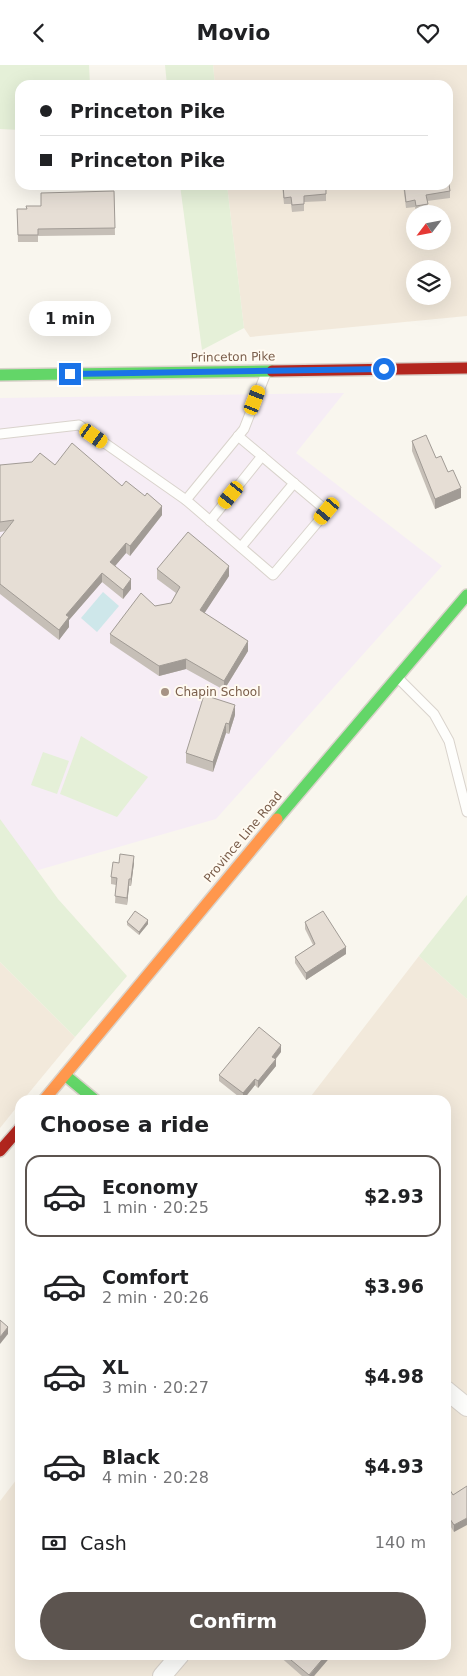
<!DOCTYPE html>
<meta charset="utf-8">
<style>
body{margin:0;font-family:"DejaVu Sans",sans-serif;background:#f2f2f2;color:#202124;height:100vh;display:flex;flex-direction:column;font-size:19px;white-space:nowrap}
*{box-sizing:border-box;margin:0}
p{font-size:16px;color:#757577}
.icon{flex:none;width:28px;height:28px;fill:none;stroke:currentColor;stroke-width:2;stroke-linecap:round;stroke-linejoin:round}
.map{position:relative;flex:1;overflow:hidden}
.panel{position:absolute;left:15px;top:1030px;width:436px;height:565px;display:flex;flex-direction:column;background:#fff;border-radius:15px;box-shadow:0 5px 20px #0002}
.panel>*{flex:none}
.top-card{position:absolute;left:15px;top:15px;width:438px;height:110px;border-radius:15px;box-shadow:0 5px 20px #0002;display:grid;align-content:center;height:110px;padding:0 25px;background:#fff}
.needle{width:32px;rotate:238deg}
.fabs{position:absolute;left:406px;top:140px;display:grid;gap:10px}
.fabs a{display:grid;place-items:center;width:45px;height:45px;border-radius:50%;background:#fff;box-shadow:0 5px 20px #0002;font-size:25px}
.end{position:absolute;width:22px;height:22px;margin:-11px;border:6px solid #1a73e8;background:#fff;box-shadow:0 0 0 2px #fff}
.from{border-radius:50%}
.bubble{position:absolute;height:35px;border-radius:18px;background:#fff;box-shadow:0 5px 20px #0002;font-size:16px;font-weight:800;line-height:35px;text-align:center}
.car{position:absolute;width:15px;height:30px;margin:-15px -8px;border-radius:6px;box-shadow:0 0 4px 1px #0007;background:linear-gradient(#f5c518 24%,#345 0 40%,#f5c518 0 76%,#345 0 86%,#f5c518 0)}
.top-card b{display:flex;align-items:center;gap:18px;height:48px;font-size:19px}
.top-card b+b{border-top:1px solid #e0e0e0}
.top-card i{width:12px;height:12px;background:#202124}
ul{padding:0;list-style:none}
li{display:flex;align-items:center;gap:15px;height:82px;margin:0 10px 8px;padding:0 15px;border:2px solid transparent;border-radius:15px}
li div{flex:1}
li b{display:block;font-size:19px}
li em{font-style:normal;font-weight:800}
li.active{border-color:#5c544f}
li>.icon{width:45px;height:45px;stroke-width:1.5}
h2{padding:0 25px;font-size:22px;line-height:60px}
.pay{display:flex;align-items:center;gap:12px;height:55px;padding:0 25px;font-size:19px}
.pay p{margin-inline-start:auto}
.cta{display:flex;gap:10px;margin-top:auto;padding:10px 25px}
.cta a{flex:1;height:58px;border-radius:30px;background:#5c544f;color:#fff;font-size:20px;font-weight:800;line-height:58px;text-align:center}
header{display:flex;justify-content:space-between;align-items:center;height:65px;padding:0 25px;background:#fff;font-size:22px;font-weight:800}
.map>svg:first-child{display:block}
</style>
<header><svg class="icon" aria-label="back" viewBox="0 0 24 24"><path d="M15 5l-7 7 7 7"/></svg>Movio<svg class="icon" aria-label="heart" viewBox="0 0 24 24"><path d="M12 20l-8-8c-3-5 5-10 8-4 3-6 11-1 8 4z"/></svg></header>
<div class="map">
<svg width="467" height="1611" viewBox="0 0 467 1611">
<rect width="100%" height="100%" fill="#f9f6ee"/>
<!-- residential -->
<g fill="#f2e9db" fill-rule="evenodd">
<path d="M213,0h254v251l-217,21 -6,-9 -17,-143h221v-100h-233zM415,149h27v27h-27zM415,204h27v27h-27z"/>
<polygon points="419,891 467,934 467,1611 0,1611 0,1436 20,1410 20,1590 446,1590 446,1035 308,1035"/>
<polygon points="0,897 75,972 23,1035 20,1035 20,1038 0,1063"/>
</g>
<!-- education -->
<polygon fill="#f6edf5" points="344,328 296,388 442,501 216,754 0,816 0,333"/>
<!-- green -->
<g fill="#e5f0d8">
<polygon points="0,0 89,0 90,20 20,20 20,65 0,64"/>
<polygon points="165,0 213,0 215,20 167,20"/>
<polygon points="180,120 227,120 244,263 202,285"/>
<polygon points="81,671 148,712 117,752 60,729"/>
<polygon points="43,687 69,696 57,729 31,720"/>
<polygon points="0,754 58,834 127,911 75,972 0,897"/>
<polygon points="467,830 467,934 419,891"/>
</g>
<!-- water -->
<polygon fill="#cee7ea" points="103,527 119,541 97,567 81,553"/>
<g fill="none" stroke-linecap="round" stroke-linejoin="round">
<defs>
<g id="lane">
<polyline points="0,369 79,360 186,435 273,510 327,446 238,371"/>
<polyline points="186,435 244,364 266,308"/>
<polyline points="210,456 262,391"/>
<polyline points="241,482 294,418"/>
<polyline points="398,613 434,649 449,676 467,747"/>
</g>
<g id="street">
<polyline points="446,1325 467,1342"/>
<polyline points="162,1611 180,1590"/>
</g>
<g id="fast">
<polyline points="0,310 272,306"/>
<polyline points="277,754 467,530"/>
<polyline points="65,1010 95,1035"/>
</g>
<polyline id="slow" points="44,1035 277,754"/>
<g id="jam">
<polyline points="272,306 467,303"/>
<polyline points="0,1086 20,1063"/>
</g>
</defs>
<!-- lane casing -->
<use href="#lane" stroke="#d9d3cc" stroke-width="11"/>
<!-- street casing -->
<use href="#street" stroke="#d9d3cc" stroke-width="20"/>
<!-- fast casing -->
<use href="#fast" stroke="#dad3cb" stroke-width="14"/>
<!-- slow casing -->
<use href="#slow" stroke="#dad3cb" stroke-width="14"/>
<!-- jam casing -->
<use href="#jam" stroke="#dad3cb" stroke-width="14"/>
<!-- lane -->
<use href="#lane" stroke="#fefefc" stroke-width="9"/>
<!-- street -->
<use href="#street" stroke="#fefefc" stroke-width="18"/>
<!-- fast -->
<use href="#fast" stroke="#63d668" stroke-width="11"/>
<!-- slow -->
<use href="#slow" stroke="#ff974d" stroke-width="11"/>
<!-- jam -->
<use href="#jam" stroke="#b3261e" stroke-width="11"/>
</g>
<!-- wall -->
<g fill="#c6bfb7">
<polygon points="282,120 326,120 326,136 304,137 304,146 292,147 291,139 284,139"/>
<polygon points="403,120 448,120 450,126 450,133 427,136 428,146 416,147 415,142 406,143"/>
<polygon points="114,126 115,170 38,171 38,177 18,177 17,144 27,144 41,141"/>
<polygon points="412,376 436,393 461,433 435,444 412,386"/>
<polygon points="0,400 55,400 122,421 162,450 130,491 126,488 115,501 131,524 123,534 102,517 69,555 69,562 59,575 0,529 0,473 6,466 0,467"/>
<polygon points="157,504 229,511 204,548 248,586 224,625 186,604 159,611 110,578 110,569 155,541 171,538 176,528 157,514"/>
<polygon points="235,650 229,669 226,668 213,707 186,698 186,688"/>
<polygon points="119,798 134,798 131,821 129,821 127,840 115,838 116,820 111,819 111,812"/>
<polygon points="127,857 148,859 139,870 127,860"/>
<polygon points="305,857 346,889 306,915 295,898 295,892 313,880 305,864"/>
<polygon points="281,987 276,994 276,1001 258,1023 255,1020 243,1035 219,1016 219,1010"/>
<polygon points="467,1421 454,1467 446,1454 446,1427 453,1430"/>
<polygon points="278,1590 332,1590 314,1611 302,1611"/>
</g>
<!-- shaded-wall -->
<g fill="#a19b95">
<polygon points="461,423 461,433 435,444 435,434"/>
<polygon points="162,441 162,450 130,491 130,481"/>
<polygon points="126,478 126,488 110,507 110,497"/>
<polygon points="229,501 229,511 200,555 200,545"/>
<polygon points="102,508 102,517 69,555 69,562 59,575 59,565 66,550"/>
<polygon points="131,514 131,524 123,534 123,525"/>
<polygon points="248,576 248,586 224,625 224,616"/>
<polygon points="186,594 186,604 159,611 159,601"/>
<polygon points="235,640 235,650 229,669 229,659"/>
<polygon points="226,658 226,668 213,707 213,697"/>
<polygon points="134,791 134,798 131,821 131,814"/>
<polygon points="129,814 129,821 127,840 127,833"/>
<polygon points="148,855 148,859 139,870 139,867"/>
<polygon points="346,882 346,889 306,915 306,908"/>
<polygon points="281,980 281,987 272,998 272,992"/>
<polygon points="276,994 276,1001 258,1023 258,1016"/>
<polygon points="255,1014 255,1020 243,1035 243,1028"/>
<polygon points="8,1262 8,1269 0,1279 0,1272"/>
<polygon points="467,1453 467,1460 454,1467 454,1460"/>
<polygon points="326,1590 332,1590 314,1611 309,1611"/>
</g>
<!-- building -->
<g fill="#e6ded5" stroke="#a19b95">
<polygon points="448,112 450,126 426,130 428,139 416,141 415,135 406,137 404,120 448,120"/>
<polygon points="283,120 326,120 326,129 304,131 304,139 292,140 291,132 284,133"/>
<polygon points="114,126 115,163 38,164 38,170 18,170 17,144 27,144 26,141 41,141 41,128"/>
<polygon points="426,370 436,393 441,391 448,407 453,405 461,423 435,434 412,376"/>
<polygon points="72,378 122,421 126,416 145,431 147,428 162,441 130,481 126,478 110,497 131,514 123,525 102,508 66,550 69,552 59,565 0,519 0,473 14,455 0,457 0,400 32,397 40,388 55,400"/>
<polygon points="188,467 229,501 200,545 248,576 224,616 186,594 159,601 110,569 141,528 155,541 171,538 180,522 157,504"/>
<polygon points="204,630 235,640 229,659 226,658 213,697 186,688"/>
<polygon points="120,789 134,791 131,814 129,814 127,833 115,831 117,813 111,812 113,797 119,798"/>
<polygon points="135,846 148,855 139,867 127,857"/>
<polygon points="323,846 346,882 306,908 295,892 315,879 305,857"/>
<polygon points="259,962 281,980 272,992 276,994 258,1016 255,1014 243,1028 219,1010"/>
<polygon points="0,1255 8,1262 0,1272"/>
<polygon points="467,1421 467,1453 454,1460 446,1448 446,1427 450,1425 453,1430"/>
<polygon points="285,1590 326,1590 309,1610"/>
</g>
<g fill="none" stroke-linecap="round" stroke-linejoin="round">
<!-- route -->
<polyline stroke="#1a73e8" stroke-width="6" points="70,309 384,304"/>
</g>
<!-- markers -->
<circle fill="#a69384" stroke="#fffaf1" stroke-width="2" cx="165" cy="627" r="5"/>
<g text-anchor="middle" stroke-width="4" stroke-linejoin="round" paint-order="stroke">
<!-- street labels -->
<g font-size="12" fill="#7a5e4b" stroke="#fffaf1">
<text transform="translate(233 292) rotate(-1)" y="4">Princeton Pike</text>
<text transform="translate(243 772) rotate(-50)" y="4">Province Line Road</text>
</g>
<!-- poi labels -->
<g font-size="12" fill="#7a5e4b" stroke="#fffaf1" text-anchor="start">
<text x="175" y="631">Chapin School</text>
</g>
</g>
</svg>
<div class="fabs">
<a><svg class="needle" viewBox="-14 -14 28 28"><path d="M0-13l5 13h-10z" fill="#e53935"/><path d="M0 13l5-13h-10z" fill="#757577"/></svg></a>
<a><svg class="icon" aria-label="layers" viewBox="0 0 24 24"><path d="M12 4l9 5-9 5-9-5zM3 14l9 5 9-5"/></svg></a>
</div>
<i class="end from" style="left:384px;top:304px"></i>
<i class="end" style="left:70px;top:309px"></i>
<div class="bubble" style="left:29px;top:236px;width:82px">1 min</div>
<i class="car" style="left:255px;top:335px;rotate:21deg"></i>
<i class="car" style="left:94px;top:371px;rotate:125deg"></i>
<i class="car" style="left:231px;top:430px;rotate:219deg"></i>
<i class="car" style="left:327px;top:446px;rotate:220deg"></i>
<div class="top-card">
<b><i class="from"></i>Princeton Pike</b>
<b><i></i>Princeton Pike</b>
</div>
<section class="panel">
<h2>Choose a ride</h2>
<ul>
<li class="active"><svg class="icon" aria-label="car" viewBox="0 0 24 24"><path d="M5 17H2v-5l4-1 3-4h7l3 4 3 1v5h-3M9 17h6M6 11h13"/><circle cx="7" cy="17" r="2"/><circle cx="17" cy="17" r="2"/></svg><div><b>Economy</b><p>1 min · 20:25</p></div><em>$2.93</em></li>
<li><svg class="icon" aria-label="car" viewBox="0 0 24 24"><path d="M5 17H2v-5l4-1 3-4h7l3 4 3 1v5h-3M9 17h6M6 11h13"/><circle cx="7" cy="17" r="2"/><circle cx="17" cy="17" r="2"/></svg><div><b>Comfort</b><p>2 min · 20:26</p></div><em>$3.96</em></li>
<li><svg class="icon" aria-label="car" viewBox="0 0 24 24"><path d="M5 17H2v-5l4-1 3-4h7l3 4 3 1v5h-3M9 17h6M6 11h13"/><circle cx="7" cy="17" r="2"/><circle cx="17" cy="17" r="2"/></svg><div><b>XL</b><p>3 min · 20:27</p></div><em>$4.98</em></li>
<li><svg class="icon" aria-label="car" viewBox="0 0 24 24"><path d="M5 17H2v-5l4-1 3-4h7l3 4 3 1v5h-3M9 17h6M6 11h13"/><circle cx="7" cy="17" r="2"/><circle cx="17" cy="17" r="2"/></svg><div><b>Black</b><p>4 min · 20:28</p></div><em>$4.93</em></li>
</ul>
<div class="pay"><svg class="icon" aria-label="cash" viewBox="0 0 24 24"><path d="M3 7h18v10H3z"/><circle cx="12" cy="12" r="2"/></svg>Cash<p>140 m</p></div>
<div class="cta"><a>Confirm</a></div>
</section>
</div>
